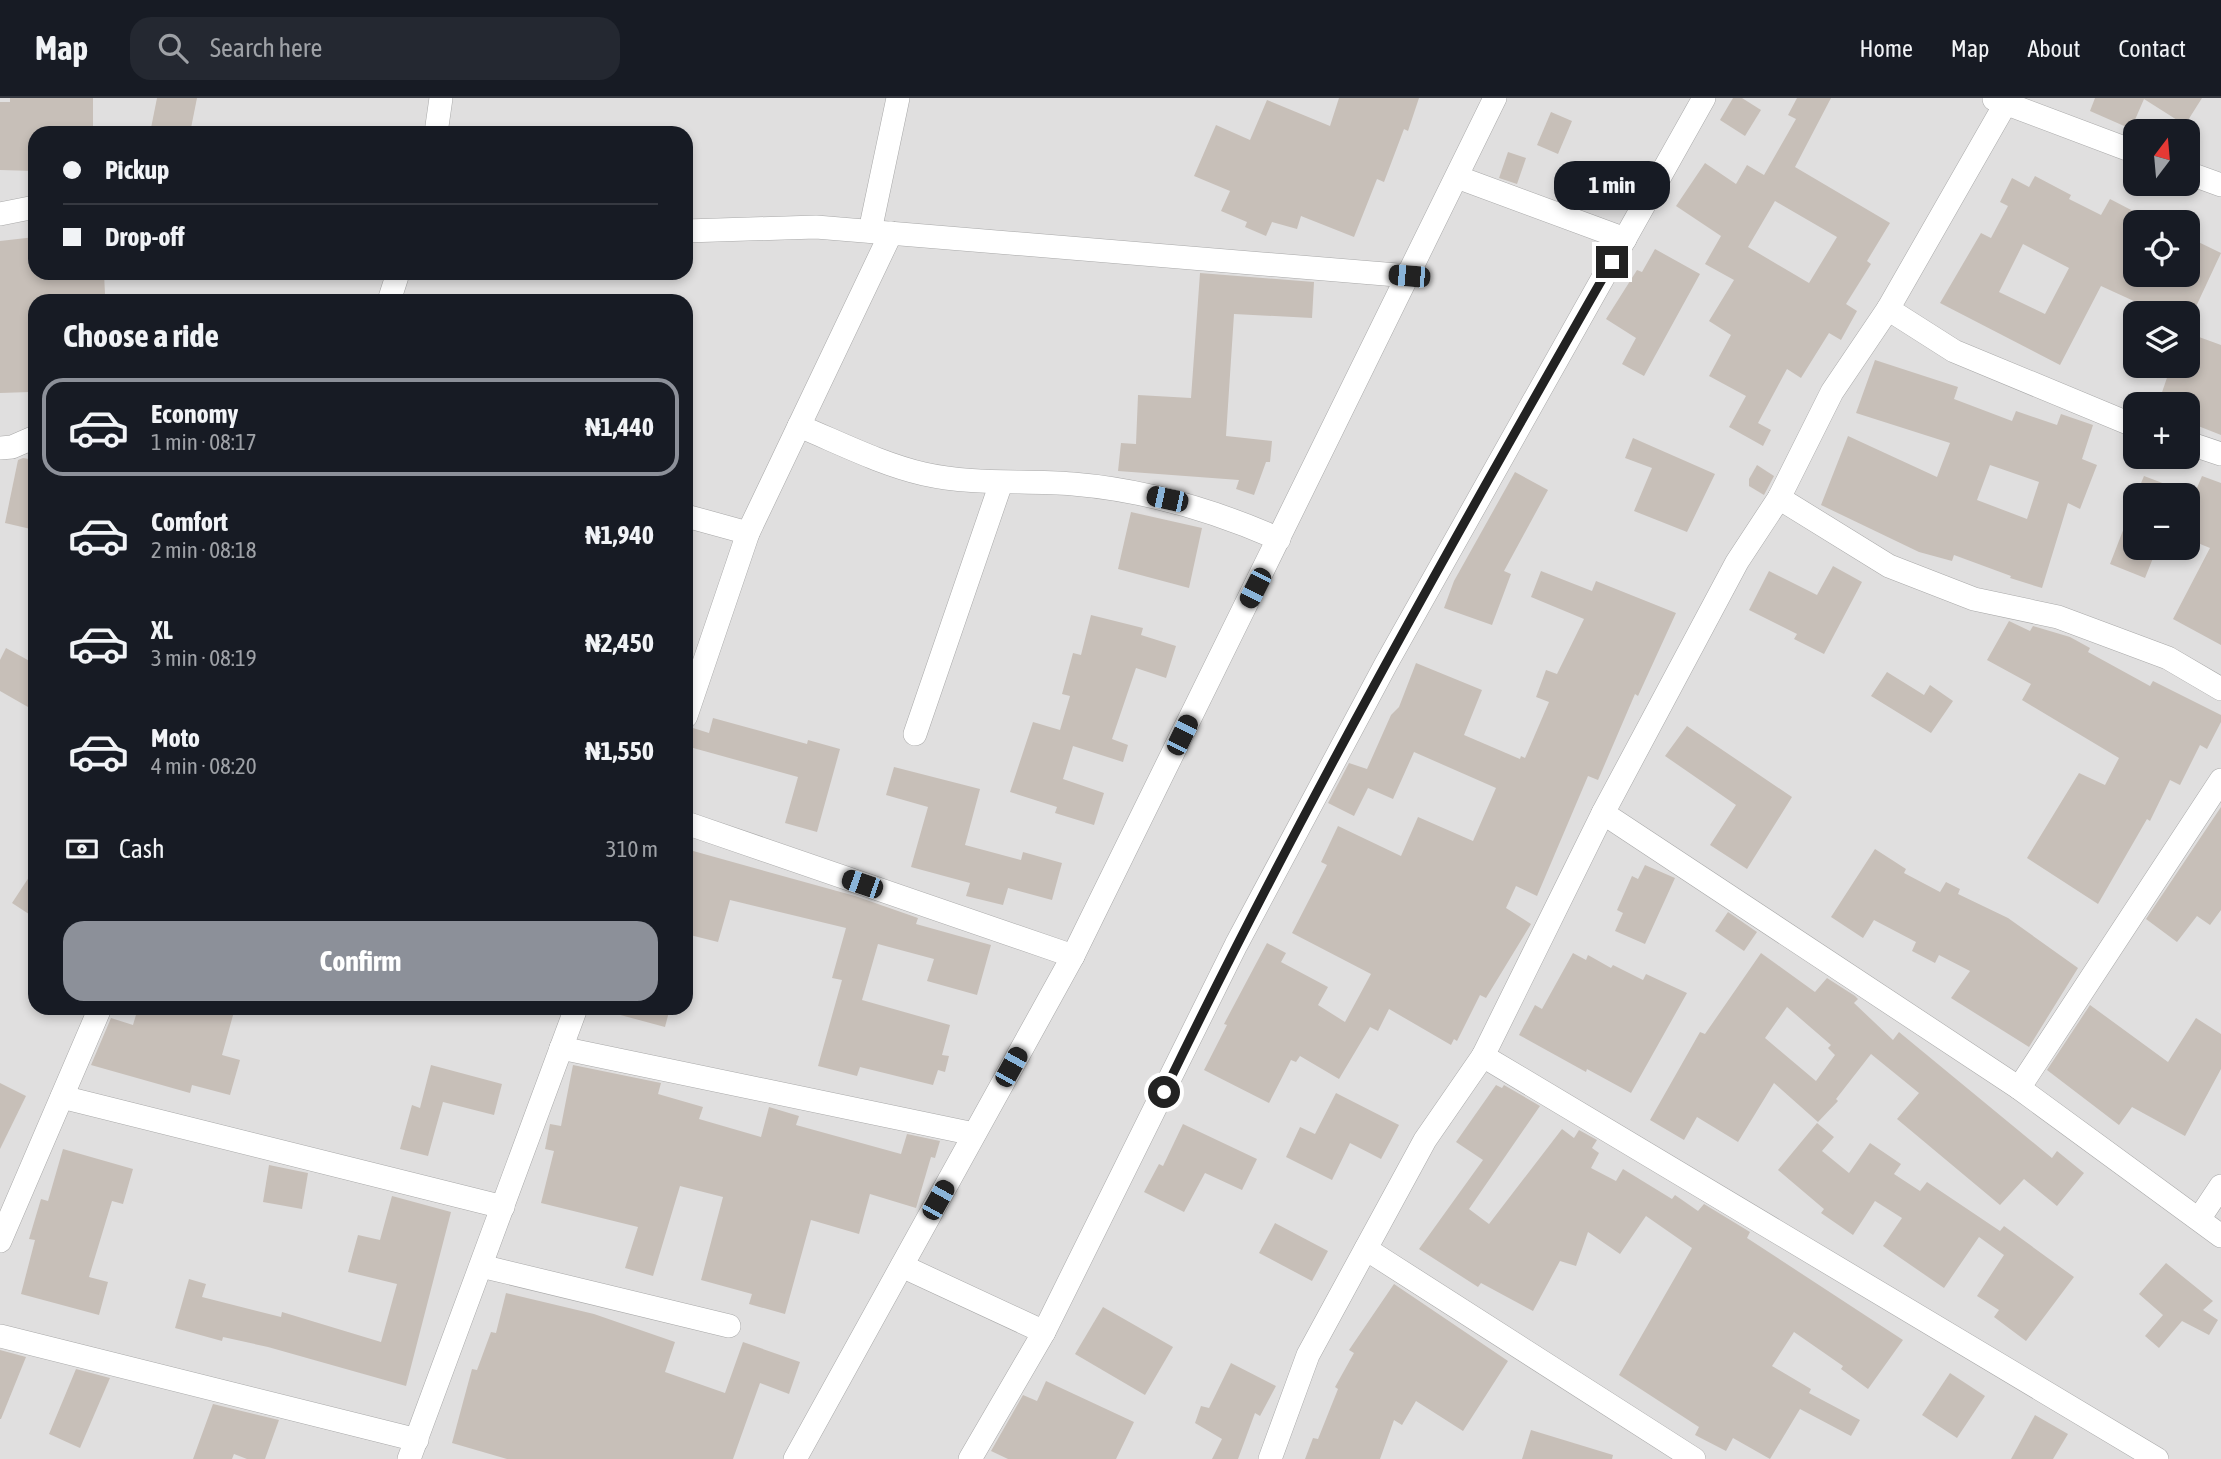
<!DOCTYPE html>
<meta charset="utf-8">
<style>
body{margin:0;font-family:"Asap Condensed",sans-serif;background:#242831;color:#f1f3f6;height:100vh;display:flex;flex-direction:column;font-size:26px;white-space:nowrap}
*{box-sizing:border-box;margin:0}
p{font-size:23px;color:#9ea1a6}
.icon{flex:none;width:38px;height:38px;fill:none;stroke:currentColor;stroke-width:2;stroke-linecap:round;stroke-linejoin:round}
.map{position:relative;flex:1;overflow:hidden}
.sheet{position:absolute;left:28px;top:196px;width:665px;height:721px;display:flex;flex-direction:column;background:#171b24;border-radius:21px;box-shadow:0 4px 10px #0003}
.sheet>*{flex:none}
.hud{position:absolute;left:28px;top:28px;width:665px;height:154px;border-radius:21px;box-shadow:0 4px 10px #0003;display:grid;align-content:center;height:154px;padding:0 35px;background:#171b24}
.needle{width:46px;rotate:16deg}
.tools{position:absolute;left:2123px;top:21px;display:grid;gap:14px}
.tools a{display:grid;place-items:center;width:77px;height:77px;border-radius:14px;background:#171b24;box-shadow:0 4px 10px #0003;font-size:35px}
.end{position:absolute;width:32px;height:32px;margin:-16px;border:9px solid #222;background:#fff;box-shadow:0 0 0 4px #fff}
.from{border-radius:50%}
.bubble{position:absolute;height:49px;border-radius:21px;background:#171b24;box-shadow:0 4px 10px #0003;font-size:23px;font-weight:700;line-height:49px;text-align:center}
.car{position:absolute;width:21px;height:42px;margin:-21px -10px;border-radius:9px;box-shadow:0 0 5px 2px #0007;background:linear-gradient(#222 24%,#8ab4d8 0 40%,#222 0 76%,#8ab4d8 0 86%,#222 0)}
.hud b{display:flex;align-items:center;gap:24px;height:66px;font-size:26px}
.hud b+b{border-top:2px solid #363941}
.hud i{width:18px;height:18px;background:#f1f3f6}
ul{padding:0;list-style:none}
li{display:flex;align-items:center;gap:21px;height:98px;margin:0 14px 10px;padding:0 21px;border:4px solid transparent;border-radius:21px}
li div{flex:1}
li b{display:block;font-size:26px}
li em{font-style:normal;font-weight:700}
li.active{border-color:#8c9099}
li>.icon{width:63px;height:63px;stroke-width:1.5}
h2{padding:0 35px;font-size:32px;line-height:84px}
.pay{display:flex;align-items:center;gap:18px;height:77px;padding:0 35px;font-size:26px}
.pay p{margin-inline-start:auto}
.cta{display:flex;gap:14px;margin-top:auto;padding:14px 35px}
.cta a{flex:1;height:80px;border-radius:21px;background:#8c9099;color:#fff;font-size:28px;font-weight:700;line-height:80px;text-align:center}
header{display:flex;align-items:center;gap:42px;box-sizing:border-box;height:98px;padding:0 35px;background:#171b24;border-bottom:2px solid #363941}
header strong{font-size:33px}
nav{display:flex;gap:38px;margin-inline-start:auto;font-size:24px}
.search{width:490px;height:63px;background:#242831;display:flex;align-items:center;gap:18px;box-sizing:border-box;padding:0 24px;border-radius:21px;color:#9ea1a6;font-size:26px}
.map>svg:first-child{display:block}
</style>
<header>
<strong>Map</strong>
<div class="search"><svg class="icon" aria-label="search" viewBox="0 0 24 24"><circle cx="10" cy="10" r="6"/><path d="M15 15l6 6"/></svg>Search here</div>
<nav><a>Home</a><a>Map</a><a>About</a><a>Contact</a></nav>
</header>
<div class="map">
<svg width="2221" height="1361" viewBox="0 0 2221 1361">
<rect width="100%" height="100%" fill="#f2efe9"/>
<!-- residential -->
<path fill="#e0dfdf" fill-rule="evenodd" d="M0,0h2221v1361h-2221zM2135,33h53v53h-53zM35,35h651v140h-651zM2135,124h53v53h-53zM35,203h651v707h-651zM2135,215h53v53h-53zM2135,306h53v53h-53zM2135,397h53v53h-53z"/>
<!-- building -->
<g fill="#c7bfb8" fill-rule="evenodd">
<polygon points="10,0 93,0 93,35 35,35 35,73 0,72 0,4 10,4"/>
<polygon points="157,0 197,0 190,35 150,35"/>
<polygon points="1339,0 1419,0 1408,33 1404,31 1384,84 1377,81 1354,139 1301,118 1297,131 1272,124 1266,138 1245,129 1247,124 1221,113 1230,93 1194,78 1216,27 1250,42 1267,2 1330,28"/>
<polygon points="1733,0 1742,0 1761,12 1745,38 1720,22"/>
<path d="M1797,0h34l-36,69 95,56 -23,38 4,3 -25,40 11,7 -16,29 -12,-7 -28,45 -14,-9 -29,54 13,7 -8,16 -34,-19 17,-31 -37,-20 22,-41 -22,-14 25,-41 -29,-16 16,-28 -45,-30 29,-43 31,21 11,-19 17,10 32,-56 -8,-4zM1775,103l62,36 -28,46 -61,-36z"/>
<polygon points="2095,0 2202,0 2185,27 2144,1 2131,31 2090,13"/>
<polygon points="1551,14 1572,23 1558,56 1537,47"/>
<polygon points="1508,54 1526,60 1517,86 1499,80"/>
<path d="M2035,78l36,19 -2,4 32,16 9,-16 25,13v63h53v-38l33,16 -28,60h-33l-59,-27 -41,79 -120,-62 41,-70 10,5 17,-32 -8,-4 12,-24 17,9zM2023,146l46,24 -24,46 -46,-22z"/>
<polygon points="35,139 35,175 104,175 105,196 35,203 35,217 28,218 30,294 0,295 0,143"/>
<polygon points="1655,151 1700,176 1644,278 1622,266 1636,240 1606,221 1637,172 1642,174"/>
<polygon points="1200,175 1314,184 1312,220 1234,216 1226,338 1272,343 1270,364 1266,364 1254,397 1236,391 1239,382 1118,373 1121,345 1136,346 1138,297 1191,300"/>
<polygon points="2188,235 2221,247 2221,337 2188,324 2188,306 2158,306 2171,268 2188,268"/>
<path d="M1875,262l83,27 -4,12 58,22 4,-10 41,14 4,-11 32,11 -11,34 15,6 -17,44 -12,-6 -26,85 -32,-10 1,-2 -57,-21 -2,6 -33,-9 -98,-47 27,-69 89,41 13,-34 -94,-30zM1990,367l49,17 -12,37 -50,-19z"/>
<polygon points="1633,340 1715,376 1687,434 1634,413 1652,370 1625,360"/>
<polygon points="23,360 35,362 35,432 5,425 18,362"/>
<polygon points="1757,367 1774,378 1764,397 1749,388 1749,381"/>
<polygon points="1515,374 1548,392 1504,473 1511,476 1492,527 1444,510 1454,483"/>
<polygon points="2144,378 2194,397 2202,378 2221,385 2221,547 2173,521 2210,450 2188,441 2188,397 2136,397"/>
<polygon points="2134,404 2135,450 2157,450 2145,480 2110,466"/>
<polygon points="1131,414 1202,430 1189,490 1118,471"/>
<polygon points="1833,468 1862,484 1824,556 1794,541 1797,536 1749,512 1769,473 1817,497"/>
<polygon points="1541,473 1592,493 1596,483 1676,515 1638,598 1635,596 1598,682 1588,678 1537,798 1516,788 1506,810 1531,826 1486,900 1480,897 1457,943 1454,941 1451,947 1389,911 1378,933 1370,929 1339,981 1300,958 1296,964 1291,962 1269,1005 1204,972 1227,927 1224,926 1267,845 1286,855 1281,864 1328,889 1318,907 1345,924 1371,876 1292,835 1327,767 1321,764 1338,728 1401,758 1418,719 1473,743 1496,690 1414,654 1393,701 1368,690 1354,718 1328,705 1349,665 1367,671 1391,617 1399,609 1416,565 1482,592 1464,637 1520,661 1521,658 1525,660 1549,604 1536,599 1546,572 1557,576 1584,521 1531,499"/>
<polygon points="1091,517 1143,530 1141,537 1176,548 1166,580 1136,570 1112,641 1128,647 1123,664 1073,648 1063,681 1104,695 1094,727 1055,715 1057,709 1010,694 1033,624 1060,632 1070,598 1062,596 1073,555 1081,557"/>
<polygon points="2009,523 2030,533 2033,528 2070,539 2090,550 2088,554 2150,588 2153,583 2221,617 2221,624 2207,651 2200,647 2180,687 2170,682 2150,723 2147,721 2098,806 2027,760 2079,675 2105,687 2119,660 2022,602 2031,586 1987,562"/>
<polygon points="6,550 35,566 35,613 0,593 0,562"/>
<polygon points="1887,574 1924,597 1930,587 1953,603 1931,635 1871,598"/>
<polygon points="713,620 807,646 808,642 840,651 817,734 785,725 798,679 686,648 688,632 693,630 709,635"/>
<polygon points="1687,628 1792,699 1747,771 1710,747 1736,707 1665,658"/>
<polygon points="894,669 980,691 965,747 1021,762 1023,754 1062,765 1052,802 1008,790 1003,807 966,798 970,785 911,769 928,709 886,697"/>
<polygon points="2221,709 2221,812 2210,827 2197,818 2177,844 2146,821"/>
<polygon points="686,751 855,798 918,820 916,826 991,847 977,897 927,883 934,861 878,846 862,902 950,927 942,957 949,958 945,974 938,972 933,987 860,969 857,978 818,968 842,882 832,880 846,830 730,802 718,844 686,836"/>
<polygon points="1875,751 1906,771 1904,775 1940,794 1946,784 1960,791 1958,796 2008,820 2078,870 2029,949 1951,900 1970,873 1939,857 1935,865 1912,853 1916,844 1874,822 1863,840 1831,819"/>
<polygon points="1645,767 1675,780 1645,846 1615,833 1623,815 1617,812 1632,778 1638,781"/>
<polygon points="35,770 35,820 12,805"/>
<polygon points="1728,814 1757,834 1744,853 1715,833"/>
<polygon points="1573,855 1586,862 1588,857 1611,870 1613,867 1643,882 1646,876 1687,895 1631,995 1587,971 1586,974 1519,937 1535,907 1542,911"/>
<path d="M1761,855l54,39 12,-14 28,18 3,3 -4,4 39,37 6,-8 153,126 5,-7 27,22 -27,33 -33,-27 -24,26 -103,-86 22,-26 -48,-39 -35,45 2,2 -20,21 -44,-39 -36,59 -41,-25 -13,23 -34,-20 50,-88 5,2zM1787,909l44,38 -3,3 7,7 -19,26 -51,-43z"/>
<polygon points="2090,907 2168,964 2196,920 2221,936 2221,971 2185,1038 2132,1009 2119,1027 2047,972"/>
<polygon points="138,910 235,910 222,957 240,962 230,997 192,987 190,995 91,967 111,920 133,927"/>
<polygon points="614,910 670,910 665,929 613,915"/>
<polygon points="431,967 502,986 494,1017 443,1004 428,1058 400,1051 412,1007 420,1010"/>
<polygon points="573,967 661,985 658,996 703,1009 699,1021 761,1039 769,1009 799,1018 796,1027 901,1056 907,1036 940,1043 935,1060 931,1059 916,1110 870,1096 859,1136 811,1122 785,1216 749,1206 752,1196 701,1182 723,1099 680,1088 653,1178 625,1170 638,1129 541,1105 554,1053 545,1051 550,1026 561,1028"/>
<polygon points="0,985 26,998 0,1051"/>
<polygon points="1496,987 1502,990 1504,987 1540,1008 1469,1111 1489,1126 1562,1031 1574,1040 1579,1032 1597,1042 1592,1050 1599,1055 1591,1070 1616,1083 1623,1071 1672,1101 1675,1097 1698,1113 1704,1106 1750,1134 1747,1140 1903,1242 1868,1291 1841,1271 1843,1268 1794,1234 1772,1268 1811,1291 1809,1295 1860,1322 1851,1338 1800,1311 1770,1361 1733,1340 1726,1353 1695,1337 1699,1329 1619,1277 1692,1150 1646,1118 1620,1156 1588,1134 1576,1168 1560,1163 1533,1213 1481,1185 1478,1189 1419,1151 1483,1062 1456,1044"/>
<polygon points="1336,995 1399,1027 1381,1061 1350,1045 1332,1082 1286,1059 1300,1029 1315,1036"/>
<polygon points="1817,1025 1834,1039 1822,1053 1849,1075 1870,1045 1901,1066 1894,1076 1920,1093 1927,1084 2000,1133 2004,1128 2074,1179 2026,1243 1994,1219 1999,1212 1977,1198 2004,1157 1979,1139 1944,1190 1883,1148 1902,1120 1875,1103 1853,1137 1821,1115 1824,1111 1778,1072"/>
<polygon points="1183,1026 1257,1061 1242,1092 1205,1075 1184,1114 1144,1094 1159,1066 1163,1068"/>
<polygon points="63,1051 133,1071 123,1106 112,1103 89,1179 108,1184 99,1217 21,1196 35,1142 29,1141 41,1101 48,1103"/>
<polygon points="269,1067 308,1075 302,1111 263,1104"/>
<polygon points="392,1098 451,1114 406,1288 268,1249 223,1239 222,1243 175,1230 189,1181 206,1186 202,1199 281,1219 282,1214 381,1244 397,1186 348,1174 358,1137 380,1142"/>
<polygon points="1275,1125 1328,1153 1312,1183 1259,1155"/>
<polygon points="2166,1165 2213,1203 2203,1212 2218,1222 2209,1237 2182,1223 2159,1250 2145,1238 2163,1217 2139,1196"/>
<polygon points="1394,1186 1508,1263 1463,1333 1416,1303 1402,1327 1394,1322 1380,1361 1305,1361 1313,1340 1318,1341 1338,1291 1335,1289 1354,1255 1349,1252"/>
<polygon points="506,1195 594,1216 675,1244 665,1274 725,1295 743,1244 800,1264 789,1296 760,1285 733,1361 507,1361 452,1345 472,1271 477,1272 491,1234 496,1235"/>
<polygon points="1103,1209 1173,1249 1145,1297 1075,1256"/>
<polygon points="0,1252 26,1259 1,1321 0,1321"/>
<polygon points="1231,1265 1276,1288 1260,1318 1255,1315 1238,1361 1212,1361 1222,1341 1195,1325 1201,1308 1209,1310"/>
<polygon points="76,1271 110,1280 80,1350 49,1336"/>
<polygon points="1950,1275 1985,1298 1957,1340 1922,1317"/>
<polygon points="1046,1283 1134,1324 1116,1361 1008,1361 991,1353 1023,1297 1037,1303"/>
<polygon points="213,1306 279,1322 265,1361 247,1361 234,1356 232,1361 193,1361"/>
<polygon points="2035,1317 2068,1336 2053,1361 2011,1361"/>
<polygon points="1531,1332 1613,1357 1612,1361 1522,1361"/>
</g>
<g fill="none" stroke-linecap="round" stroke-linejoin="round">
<defs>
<g id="minor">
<polyline points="1994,1 2135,54"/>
<polyline points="2007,3 1888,211 1954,253 2135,328"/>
<polyline points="436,35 441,0"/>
<polyline points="2188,75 2221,87"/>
<polyline points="1457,79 1625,141"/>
<polyline points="0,116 35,109"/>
<polyline points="686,133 816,129 1409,178"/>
<polyline points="870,133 898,0"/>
<polyline points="389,203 398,175"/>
<path d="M799,328c41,17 82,38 125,48 49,11 100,6 149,10 73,6 140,26 206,55"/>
<polyline points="2188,345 2221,356"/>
<polyline points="0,350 12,349 35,339"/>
<polyline points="1779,400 1889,468 1974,501 2058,519 2168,560 2221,591"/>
<polyline points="686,418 748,435"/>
<polyline points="686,618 748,435 891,135"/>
<polyline points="915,636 1001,385"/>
<polyline points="1603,715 2019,990 2221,1138"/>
<polyline points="686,725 1073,858"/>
<polyline points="561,950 974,1036"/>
<polyline points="1483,958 2157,1361"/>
<polyline points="2019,990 2221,682"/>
<polyline points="62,999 503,1109"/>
<polyline points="2199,1121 2221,1088"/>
<polyline points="0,1143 100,910"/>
<polyline points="1366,1151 1694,1361"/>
<polyline points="481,1168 729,1228"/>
<polyline points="902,1168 1044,1234 1236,847 1386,566 1704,0"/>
<polyline points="0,1238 417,1342"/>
<polyline points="409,1361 576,910"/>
<polyline points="795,1361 1073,858 1495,0"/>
<polyline points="970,1361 1044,1234"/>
<polyline points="1270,1361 1308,1257 1425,1042 1483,958 1603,715 1737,464 1779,400 1832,294 1888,211"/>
</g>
</defs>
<!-- minor casing -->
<use href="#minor" stroke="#a9a9a9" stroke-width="24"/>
<!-- minor -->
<use href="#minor" stroke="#fff" stroke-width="23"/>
</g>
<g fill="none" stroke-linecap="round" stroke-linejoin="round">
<!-- route -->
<path stroke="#222" stroke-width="9" d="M1164,994c137,-283 292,-557 448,-830"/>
</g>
</svg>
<div class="tools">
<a><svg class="needle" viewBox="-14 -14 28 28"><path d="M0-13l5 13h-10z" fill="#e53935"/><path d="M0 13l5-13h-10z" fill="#9ea1a6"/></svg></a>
<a><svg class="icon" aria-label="locate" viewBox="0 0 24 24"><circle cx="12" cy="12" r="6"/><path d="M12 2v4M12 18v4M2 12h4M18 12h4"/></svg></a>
<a><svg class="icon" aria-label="layers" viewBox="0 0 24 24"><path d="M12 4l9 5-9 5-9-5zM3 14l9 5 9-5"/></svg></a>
<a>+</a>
<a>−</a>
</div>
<i class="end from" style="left:1164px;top:994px"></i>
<i class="end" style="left:1612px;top:164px"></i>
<div class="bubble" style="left:1554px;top:63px;width:116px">1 min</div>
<i class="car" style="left:1409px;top:178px;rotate:275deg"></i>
<i class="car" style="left:1167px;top:401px;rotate:282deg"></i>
<i class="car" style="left:1255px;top:490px;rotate:207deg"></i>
<i class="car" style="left:1182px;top:637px;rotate:26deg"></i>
<i class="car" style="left:862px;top:786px;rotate:289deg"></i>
<i class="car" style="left:1011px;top:969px;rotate:29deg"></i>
<i class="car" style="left:938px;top:1102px;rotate:29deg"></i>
<div class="hud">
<b><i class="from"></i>Pickup</b>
<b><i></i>Drop-off</b>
</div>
<section class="sheet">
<h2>Choose a ride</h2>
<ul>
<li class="active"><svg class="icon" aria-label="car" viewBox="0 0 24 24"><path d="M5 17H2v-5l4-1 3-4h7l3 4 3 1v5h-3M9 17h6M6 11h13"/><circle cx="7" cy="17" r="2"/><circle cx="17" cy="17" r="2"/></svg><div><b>Economy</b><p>1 min · 08:17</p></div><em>₦1,440</em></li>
<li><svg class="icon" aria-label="car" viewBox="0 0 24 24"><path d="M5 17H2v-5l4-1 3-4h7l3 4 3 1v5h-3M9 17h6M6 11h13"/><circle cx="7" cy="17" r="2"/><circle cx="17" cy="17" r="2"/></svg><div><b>Comfort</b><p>2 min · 08:18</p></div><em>₦1,940</em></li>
<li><svg class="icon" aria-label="car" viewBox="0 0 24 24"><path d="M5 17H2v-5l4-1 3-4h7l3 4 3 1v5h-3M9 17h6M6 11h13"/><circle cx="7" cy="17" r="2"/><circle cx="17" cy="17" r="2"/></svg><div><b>XL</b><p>3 min · 08:19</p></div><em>₦2,450</em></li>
<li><svg class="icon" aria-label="car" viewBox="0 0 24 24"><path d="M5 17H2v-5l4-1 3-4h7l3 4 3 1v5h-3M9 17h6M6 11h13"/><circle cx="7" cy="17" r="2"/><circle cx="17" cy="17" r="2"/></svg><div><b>Moto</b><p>4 min · 08:20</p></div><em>₦1,550</em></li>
</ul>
<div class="pay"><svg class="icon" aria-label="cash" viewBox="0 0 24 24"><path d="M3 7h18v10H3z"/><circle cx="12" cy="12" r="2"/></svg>Cash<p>310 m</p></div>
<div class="cta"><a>Confirm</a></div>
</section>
</div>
